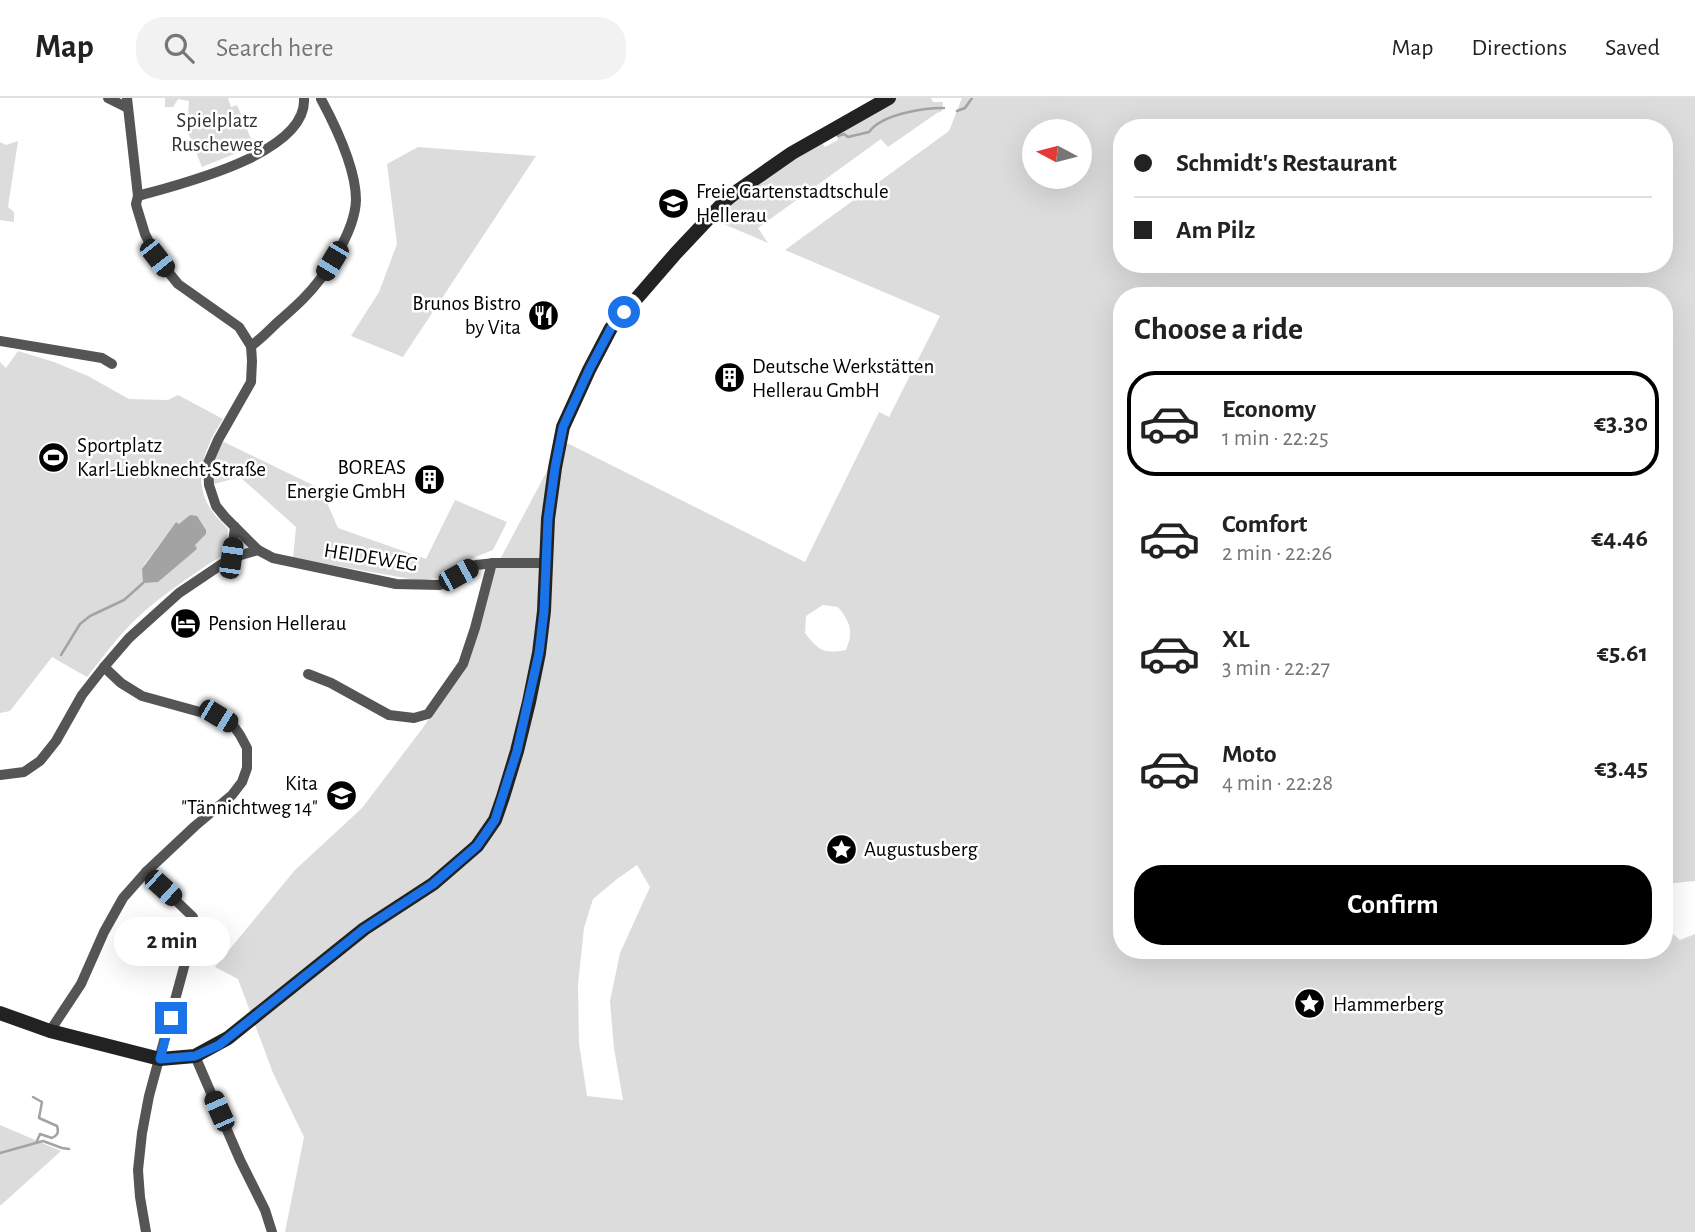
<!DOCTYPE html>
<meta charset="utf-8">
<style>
body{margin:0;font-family:"Alegreya Sans",sans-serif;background:#f2f2f2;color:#222;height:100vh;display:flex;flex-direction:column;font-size:26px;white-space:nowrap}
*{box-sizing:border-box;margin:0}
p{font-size:23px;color:#767676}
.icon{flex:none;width:38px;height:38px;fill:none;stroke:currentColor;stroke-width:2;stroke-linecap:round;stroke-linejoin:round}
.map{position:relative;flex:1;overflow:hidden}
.details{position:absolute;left:1113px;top:189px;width:560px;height:672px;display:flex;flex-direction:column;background:#fff;border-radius:28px;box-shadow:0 7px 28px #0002}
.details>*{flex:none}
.hud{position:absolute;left:1113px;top:21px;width:560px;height:154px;border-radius:28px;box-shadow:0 7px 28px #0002;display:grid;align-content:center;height:154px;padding:0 21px;background:#fff}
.needle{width:46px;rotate:277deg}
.controls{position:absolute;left:1022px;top:21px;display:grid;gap:14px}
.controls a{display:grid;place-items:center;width:70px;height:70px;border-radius:50%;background:#fff;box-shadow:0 7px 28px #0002;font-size:35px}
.end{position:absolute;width:32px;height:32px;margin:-16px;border:9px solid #1a73e8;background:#fff;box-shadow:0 0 0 4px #fff}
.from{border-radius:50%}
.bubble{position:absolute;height:49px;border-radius:24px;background:#fff;box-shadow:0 7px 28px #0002;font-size:23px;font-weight:600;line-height:49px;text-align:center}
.car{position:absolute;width:21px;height:42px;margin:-21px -10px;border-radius:9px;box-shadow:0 0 5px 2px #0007;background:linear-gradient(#222 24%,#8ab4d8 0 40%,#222 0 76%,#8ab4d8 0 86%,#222 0)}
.hud b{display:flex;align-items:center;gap:24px;height:66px;font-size:26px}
.hud b+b{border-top:2px solid #e0e0e0}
.hud i{width:18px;height:18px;background:#222}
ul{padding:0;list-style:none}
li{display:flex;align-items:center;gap:21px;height:105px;margin:0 14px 10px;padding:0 7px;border:4px solid transparent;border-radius:28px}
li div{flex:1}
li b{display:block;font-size:26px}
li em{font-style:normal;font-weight:600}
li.on{border-color:#000}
li>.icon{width:63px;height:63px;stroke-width:1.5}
h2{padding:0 21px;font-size:32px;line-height:84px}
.primary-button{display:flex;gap:14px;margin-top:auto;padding:14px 21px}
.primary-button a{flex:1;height:80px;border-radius:28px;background:#000;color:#fff;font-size:28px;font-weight:600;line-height:80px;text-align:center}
header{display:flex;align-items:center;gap:42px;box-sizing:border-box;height:98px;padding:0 35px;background:#fff;border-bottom:2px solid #e0e0e0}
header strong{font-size:33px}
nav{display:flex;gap:38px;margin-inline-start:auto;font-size:24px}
.search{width:490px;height:63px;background:#f2f2f2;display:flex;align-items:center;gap:18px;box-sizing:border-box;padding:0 24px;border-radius:28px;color:#767676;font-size:26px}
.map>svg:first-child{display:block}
</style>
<header>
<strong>Map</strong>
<div class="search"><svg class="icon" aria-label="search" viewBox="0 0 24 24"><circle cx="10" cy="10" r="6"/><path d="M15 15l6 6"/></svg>Search here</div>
<nav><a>Map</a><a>Directions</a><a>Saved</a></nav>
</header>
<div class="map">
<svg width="1695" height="1134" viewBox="0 0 1695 1134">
<rect width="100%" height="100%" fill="#fff"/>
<!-- green -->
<g fill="#dcdcdc" fill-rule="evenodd">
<polygon points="165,0 228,0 231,9 237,7 254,48 202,69 187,32 189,3 178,1 173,9 165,9"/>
<polygon points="897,0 931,0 933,4 943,4 942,13 937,15 888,49 881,41 758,130 768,145 712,121 729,104 820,42 825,49 838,42 836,34"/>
<path d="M962,0h733v783l-31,3v-588h-542v654h542v-24l16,14 15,-6v298h-1410l19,-95 -31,-64 -35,-94 -23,-12 80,-97 67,-62 60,-79 43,-64 31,-98 67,-126 242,121 74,-150 10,5 51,-101 -155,-66 164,-119zM1122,30h542v136h-542zM1034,33h46v46h-46zM823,507l15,2c12,15 16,24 8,43 -23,4 -27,1 -41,-17l1,-17zM637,767l13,22 -30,66 -10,48 4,47 9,52 -36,-4 -8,-53 -1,-58 6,-57 9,-29 24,-20z"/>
<polygon points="18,43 8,109 14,114 14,124 0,122 0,44 6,47"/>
<polygon points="418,49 536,58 403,259 351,238 379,194 397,146 387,66"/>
<path d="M18,253l36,11 34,14 41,23 39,1 10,-5 45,24c-17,26 -32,59 -13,89 4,7 12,14 18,21l-2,24c-31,20 -62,40 -89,65 -19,18 -34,39 -50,59l-35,-20 -42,54 -10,2v-351l6,6zM176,424l21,27 -31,24 -22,-8z"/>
<polygon points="222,343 321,391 338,430 426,461 455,402 507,424 493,452 470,461 446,478 422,483 293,460 296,429 240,379 214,386 212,367"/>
<polygon points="0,1027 61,1053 1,1107 0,1107"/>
</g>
<!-- water -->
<polygon fill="#a3a3a3" points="190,417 197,418 206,432 206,436 195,447 197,451 158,484 143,485 142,471 176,424 179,426"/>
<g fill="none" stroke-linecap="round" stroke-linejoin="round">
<!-- stream -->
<g stroke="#a3a3a3" stroke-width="2.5">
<polyline points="957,13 965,10 972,0"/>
<path d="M838,38l6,-2 4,3 21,-5c13,-18 54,-24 75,-24"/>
<polyline points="61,557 80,526 90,518 124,502 143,485"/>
<path d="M33,999l9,5 -3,16 18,8c2,6 1,9 -5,12l-12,-4 -3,7"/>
<polyline points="0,1055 43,1043 62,1050 69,1051"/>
</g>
<!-- street -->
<g stroke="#555" stroke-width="10">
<polyline points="108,0 128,10"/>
<polyline points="127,0 138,98 136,106 137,110 145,136 157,160 178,186 239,229 251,248 252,263 251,284 218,342 208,365 209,387 216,408 225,419 258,452 273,460 396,486 440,487 476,467 495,465 545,465"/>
<path d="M138,98c42,-12 170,-42 166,-98"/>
<polyline points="0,243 102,260 112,266"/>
<path d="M251,248c10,-7 19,-17 28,-25 8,-7 16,-14 24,-22 22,-22 52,-67 53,-99 0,-32 -20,-73 -35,-101"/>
<polyline points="231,460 235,429"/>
<polyline points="308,576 331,585 389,617 414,620 428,616 463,566 475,530 492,465"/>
<polyline points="0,677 24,674 40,663 56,643 82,597 104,569 129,540 179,495 231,460 258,452"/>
<polyline points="146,774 193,819 191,843 149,998 142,1035 138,1072 140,1099 146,1134"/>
<polyline points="50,933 81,886 104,834 123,800 146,774 195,728 232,697 242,684 247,670 247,650 240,637 233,627 218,619 142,598 121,585 104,569"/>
<polyline points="195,958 240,1062 265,1112 272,1134"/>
</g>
<!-- secondary -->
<polyline stroke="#222" stroke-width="14" points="0,915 50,933 160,961 195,958 228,940 364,831 433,786 477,748 495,722 503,699 517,653 529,604 539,555 544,513 548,421 555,370 563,329 589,272 611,230 676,155 725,103 736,94 792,55 889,0"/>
</g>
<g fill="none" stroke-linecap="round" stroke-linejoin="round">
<!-- route -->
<polyline stroke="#1a73e8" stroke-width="9" points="171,920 160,961 195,958 219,947 364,831 433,786 477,748 495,722 517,653 539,555 544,513 548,421 555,370 563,329 589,272 611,230 624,214"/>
</g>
<!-- icons -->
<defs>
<symbol id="school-disc" viewBox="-11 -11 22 22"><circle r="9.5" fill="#000" stroke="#fff"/><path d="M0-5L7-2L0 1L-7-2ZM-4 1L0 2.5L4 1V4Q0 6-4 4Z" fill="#fff"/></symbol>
<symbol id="restaurant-disc" viewBox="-11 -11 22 22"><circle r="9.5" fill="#000" stroke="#fff"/><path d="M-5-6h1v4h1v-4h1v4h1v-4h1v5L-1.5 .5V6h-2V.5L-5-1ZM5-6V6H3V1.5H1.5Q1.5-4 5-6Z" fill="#fff"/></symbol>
<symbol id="building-disc" viewBox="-11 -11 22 22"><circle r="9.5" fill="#000" stroke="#fff"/><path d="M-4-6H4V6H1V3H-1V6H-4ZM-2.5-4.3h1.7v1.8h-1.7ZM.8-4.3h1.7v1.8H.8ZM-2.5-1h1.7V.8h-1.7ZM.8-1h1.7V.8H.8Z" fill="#fff"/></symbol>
<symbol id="stadium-disc" viewBox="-11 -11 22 22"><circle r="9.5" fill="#000" stroke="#fff"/><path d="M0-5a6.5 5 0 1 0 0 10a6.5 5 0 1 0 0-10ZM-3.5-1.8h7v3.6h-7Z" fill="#fff"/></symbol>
<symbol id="hotel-disc" viewBox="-11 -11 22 22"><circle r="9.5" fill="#000" stroke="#fff"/><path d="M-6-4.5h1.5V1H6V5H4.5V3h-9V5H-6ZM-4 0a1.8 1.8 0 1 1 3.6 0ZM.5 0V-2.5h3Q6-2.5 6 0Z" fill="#fff"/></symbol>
<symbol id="sight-disc" viewBox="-11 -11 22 22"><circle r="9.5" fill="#000" stroke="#fff"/><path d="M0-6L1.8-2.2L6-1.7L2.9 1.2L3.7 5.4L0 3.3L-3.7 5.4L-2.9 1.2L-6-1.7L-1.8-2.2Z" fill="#fff"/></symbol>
</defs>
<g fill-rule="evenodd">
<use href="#school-disc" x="656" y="88" width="35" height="35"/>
<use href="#restaurant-disc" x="526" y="200" width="35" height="35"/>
<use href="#building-disc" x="712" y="262" width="35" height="35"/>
<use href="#stadium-disc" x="36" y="342" width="35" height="35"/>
<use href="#building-disc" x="412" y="364" width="35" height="35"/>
<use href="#hotel-disc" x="168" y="508" width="35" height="35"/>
<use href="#school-disc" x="324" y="680" width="35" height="35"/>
<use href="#sight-disc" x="824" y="734" width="35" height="35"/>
<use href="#sight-disc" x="1292" y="888" width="35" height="35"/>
</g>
<g text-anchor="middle" stroke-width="5" stroke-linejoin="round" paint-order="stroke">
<!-- park labels -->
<g font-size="21" fill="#333" stroke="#fff">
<text x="217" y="29">Spielplatz<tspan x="217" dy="24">Ruscheweg</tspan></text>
</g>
<!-- poi labels -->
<g font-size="21" fill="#000" stroke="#fff" text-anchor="start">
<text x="696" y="100">Freie Gartenstadtschule<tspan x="696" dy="24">Hellerau</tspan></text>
<text x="521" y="212" text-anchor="end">Brunos Bistro<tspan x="521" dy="24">by Vita</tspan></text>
<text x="752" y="275">Deutsche Werkstätten<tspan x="752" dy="24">Hellerau GmbH</tspan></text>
<text x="77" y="354">Sportplatz<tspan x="77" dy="24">Karl-Liebknecht-Straße</tspan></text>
<text x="406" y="376" text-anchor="end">BOREAS<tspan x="406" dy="24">Energie GmbH</tspan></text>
<text x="208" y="532">Pension Hellerau</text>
<text x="318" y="692" text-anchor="end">Kita<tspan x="318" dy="24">"Tännichtweg 14"</tspan></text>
<text x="864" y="758">Augustusberg</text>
<text x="1333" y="913">Hammerberg</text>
</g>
<!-- street labels -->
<g font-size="21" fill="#000" stroke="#fff">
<text transform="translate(371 459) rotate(9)" y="7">HEIDEWEG</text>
</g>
</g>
</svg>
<div class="controls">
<a><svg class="needle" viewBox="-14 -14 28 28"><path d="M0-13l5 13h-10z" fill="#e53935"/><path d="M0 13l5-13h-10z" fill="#767676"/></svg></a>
</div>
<i class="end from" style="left:624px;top:214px"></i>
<i class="end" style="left:171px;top:920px"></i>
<div class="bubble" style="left:114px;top:819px;width:116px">2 min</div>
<i class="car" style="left:157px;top:160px;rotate:142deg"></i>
<i class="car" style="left:332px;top:163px;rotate:211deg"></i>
<i class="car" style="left:231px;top:460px;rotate:8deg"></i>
<i class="car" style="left:458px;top:477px;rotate:61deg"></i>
<i class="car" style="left:218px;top:618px;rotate:121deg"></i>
<i class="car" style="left:163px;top:790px;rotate:132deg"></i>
<i class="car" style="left:219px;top:1013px;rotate:336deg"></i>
<div class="hud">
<b><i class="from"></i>Schmidt's Restaurant</b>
<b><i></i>Am Pilz</b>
</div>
<section class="details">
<h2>Choose a ride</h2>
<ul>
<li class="on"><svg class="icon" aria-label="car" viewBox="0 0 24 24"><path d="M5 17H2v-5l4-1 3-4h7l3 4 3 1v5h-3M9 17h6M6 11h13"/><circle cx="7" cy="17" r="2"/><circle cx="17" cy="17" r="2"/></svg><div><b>Economy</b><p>1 min · 22:25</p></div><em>€3.30</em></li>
<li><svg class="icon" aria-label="car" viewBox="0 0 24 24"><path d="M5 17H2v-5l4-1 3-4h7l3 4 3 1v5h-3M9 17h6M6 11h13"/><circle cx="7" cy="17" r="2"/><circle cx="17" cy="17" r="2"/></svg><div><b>Comfort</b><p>2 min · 22:26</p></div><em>€4.46</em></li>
<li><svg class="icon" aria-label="car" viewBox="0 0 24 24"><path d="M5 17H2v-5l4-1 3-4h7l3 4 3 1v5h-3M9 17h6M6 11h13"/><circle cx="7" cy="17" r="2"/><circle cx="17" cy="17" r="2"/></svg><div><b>XL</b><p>3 min · 22:27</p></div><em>€5.61</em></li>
<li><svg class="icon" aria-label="car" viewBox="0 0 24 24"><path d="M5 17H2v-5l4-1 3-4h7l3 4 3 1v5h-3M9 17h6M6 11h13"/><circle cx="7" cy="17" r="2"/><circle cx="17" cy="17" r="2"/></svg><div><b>Moto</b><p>4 min · 22:28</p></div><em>€3.45</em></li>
</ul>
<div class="primary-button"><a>Confirm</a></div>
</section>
</div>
